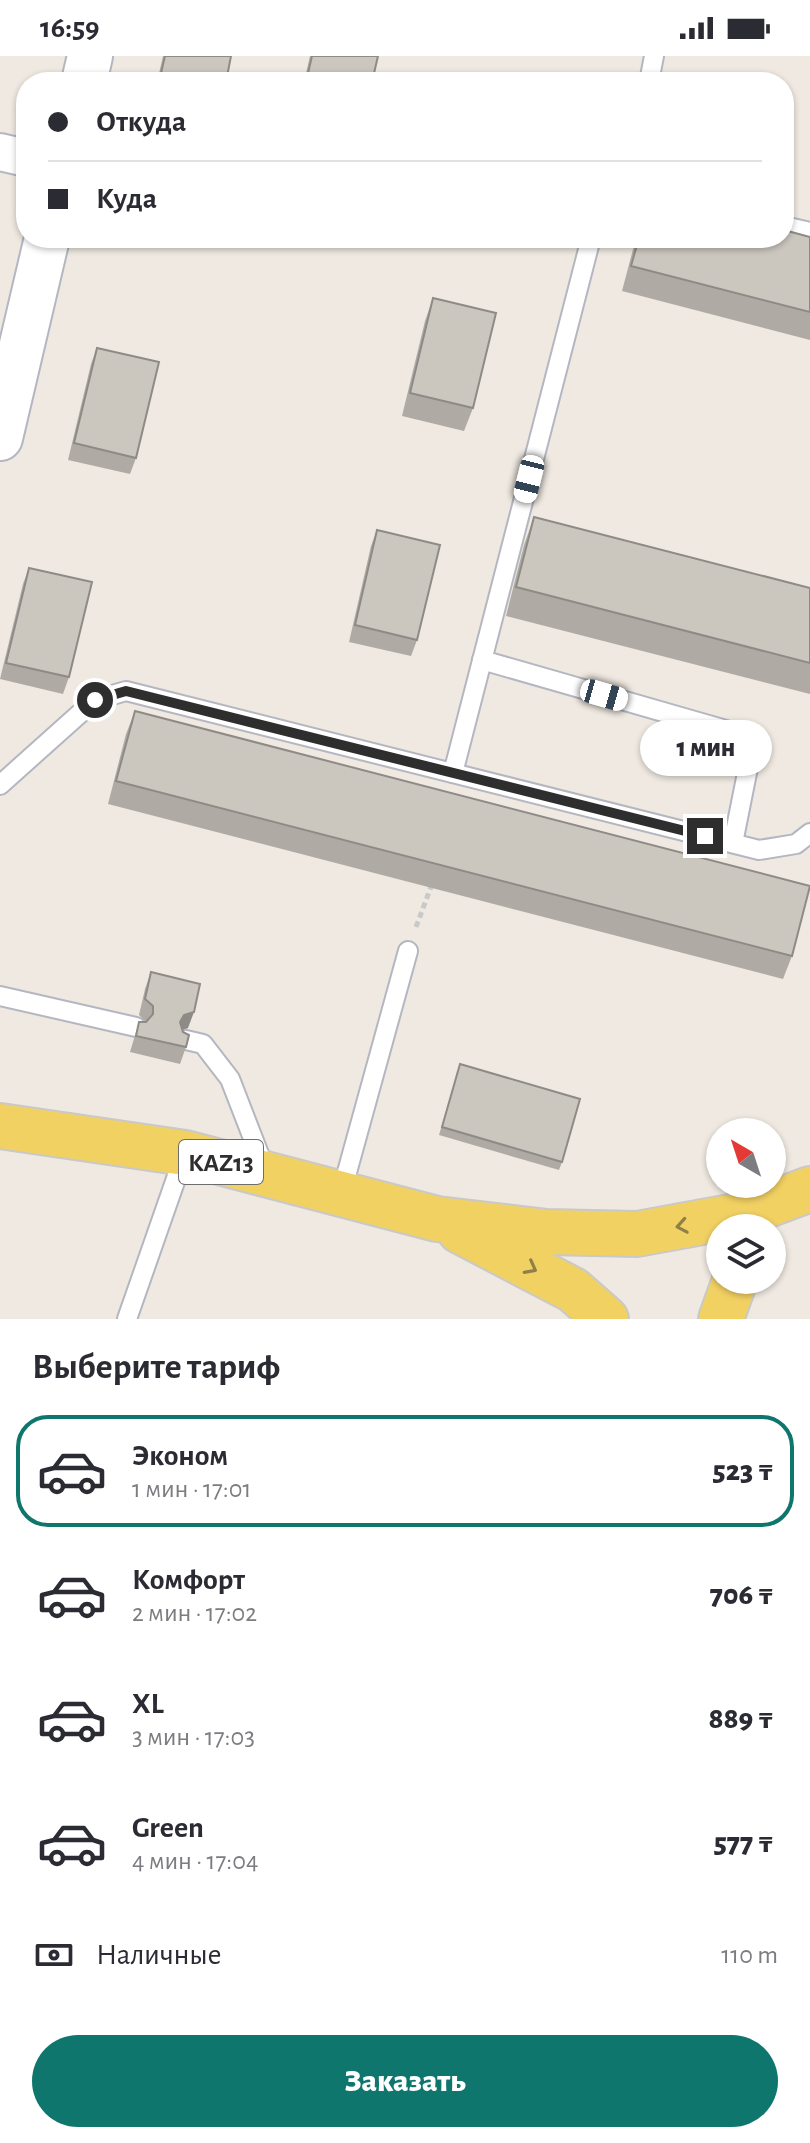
<!DOCTYPE html>
<html lang="ru">
<meta charset="utf-8">
<style>
body{margin:0;font-family:"Alegreya Sans",sans-serif;background:#f7f7f7;color:#2b2b33;height:100vh;display:flex;flex-direction:column;font-size:30px;white-space:nowrap}
*{box-sizing:border-box;margin:0}
p{font-size:26px;color:#7c7c81}
.icon{flex:none;width:44px;height:44px;fill:none;stroke:currentColor;stroke-width:2;stroke-linecap:round;stroke-linejoin:round}
.map{position:relative;height:1263px;overflow:hidden}
.panel{display:flex;flex-direction:column;background:#fff;flex:1}
.panel>*{flex:none}
.top-card{position:absolute;left:16px;top:16px;width:778px;height:176px;border-radius:32px;box-shadow:0 2px 6px #0004;display:grid;align-content:center;height:176px;padding:0 32px;background:#fff}
.needle{width:52px;rotate:321deg}
.fabs{position:absolute;left:706px;top:1062px;display:grid;gap:16px}
.fabs a{display:grid;place-items:center;width:80px;height:80px;border-radius:50%;background:#fff;box-shadow:0 2px 6px #0004;font-size:40px}
.end{position:absolute;width:36px;height:36px;margin:-18px;border:10px solid #2e2e2e;background:#fff;box-shadow:0 0 0 4px #fff}
.from{border-radius:50%}
.bubble{position:absolute;height:56px;border-radius:28px;background:#fff;box-shadow:0 2px 6px #0004;font-size:26px;font-weight:800;line-height:56px;text-align:center}
.car{position:absolute;width:24px;height:48px;margin:-24px -12px;border-radius:10px;box-shadow:0 0 6px 2px #0007;background:linear-gradient(#fff 24%,#345 0 40%,#fff 0 76%,#345 0 86%,#fff 0)}
.top-card b{display:flex;align-items:center;gap:28px;height:76px;font-size:30px}
.top-card b+b{border-top:2px solid #e1e1e2}
.top-card i{width:20px;height:20px;background:#2b2b33}
ul{padding:0;list-style:none}
li{display:flex;align-items:center;gap:24px;height:112px;margin:0 16px 12px;padding:0 16px;border:4px solid transparent;border-radius:32px}
li div{flex:1}
li b{display:block;font-size:30px}
li em{font-style:normal;font-weight:800}
li.active{border-color:#0f766e}
li>.icon{width:72px;height:72px;stroke-width:1.5}
h2{padding:0 32px;font-size:36px;line-height:96px}
.pay{display:flex;align-items:center;gap:20px;height:88px;padding:0 32px;font-size:30px}
.pay p{margin-inline-start:auto}
.cta{display:flex;gap:16px;margin-top:auto;padding:16px 32px}
.cta a{flex:1;height:92px;border-radius:48px;background:#0f766e;color:#fff;font-size:32px;font-weight:800;line-height:92px;text-align:center}
.status{display:flex;justify-content:space-between;align-items:center;height:56px;padding:0 40px;background:#fff;direction:ltr}
.status svg{height:22px;fill:currentColor}
.map>svg:first-child{display:block}
</style>
<div class="status"><b>16:59</b><svg viewBox="0 0 49 12"><path d="M0 12V9h3v3zM5 12V6h3v6zM10 12V3h3v9zM15 12V0h3v12zM26 1h20v11H26zM47 4h2v5h-2z"/></svg></div>
<div class="map">
<svg width="810" height="1263" viewBox="0 0 810 1263">
<rect width="100%" height="100%" fill="#efe9e1"/>
<g fill="none" stroke-linecap="round" stroke-linejoin="round">
<defs>
<g id="service">
<polyline points="649,26 654,0"/>
<polyline points="784,170 810,176"/>
<polyline points="482,604 726,674 747,687 749,707 733,787"/>
<polyline points="453,717 591,182"/>
<polyline points="0,729 95,644 126,635 759,794 796,788 810,777"/>
<polyline points="0,940 136,971"/>
<polyline points="186,984 203,988 230,1023 266,1116"/>
<polyline points="341,1138 408,895"/>
<polyline points="127,1263 185,1097"/>
</g>
<polyline id="minor" points="0,96 26,102"/>
<g id="tertiary">
<polyline points="84,26 90,0"/>
<polyline points="0,382 47,182"/>
</g>
<g id="primary">
<polyline points="0,1070 185,1097 437,1163 547,1176 637,1178 741,1159 810,1133"/>
<polyline points="460,1175 573,1234 606,1263"/>
<polyline points="721,1263 735,1224"/>
</g>
</defs>
<!-- service casing -->
<use href="#service" stroke="#b4b7c1" stroke-width="22"/>
<!-- minor casing -->
<use href="#minor" stroke="#b4b7c1" stroke-width="40"/>
<!-- tertiary casing -->
<use href="#tertiary" stroke="#b4b7c1" stroke-width="48"/>
<!-- primary casing -->
<use href="#primary" stroke="#c9c9c9" stroke-width="48"/>
<!-- path -->
<polyline stroke="#c9c9c9" stroke-width="5" stroke-dasharray="6 4" stroke-linecap="butt" points="416,871 432,828"/>
<!-- service -->
<use href="#service" stroke="#fff" stroke-width="18"/>
<!-- minor -->
<use href="#minor" stroke="#fff" stroke-width="36"/>
<!-- tertiary -->
<use href="#tertiary" stroke="#fff" stroke-width="44"/>
<!-- primary -->
<use href="#primary" stroke="#f2d163" stroke-width="44"/>
</g>
<!-- wall -->
<g fill="#afaba4">
<polygon points="163,0 231,0 226,26 157,26"/>
<polygon points="310,0 378,0 372,26 304,26"/>
<polygon points="810,181 810,284 622,235 636,182 784,182"/>
<polygon points="433,242 473,352 464,375 402,360 425,265"/>
<polygon points="97,292 136,402 130,418 68,404 91,308"/>
<polygon points="534,461 810,532 810,638 506,560 524,489"/>
<polygon points="377,474 417,584 411,600 349,586 371,490"/>
<polygon points="29,512 69,621 63,638 0,623 23,528"/>
<polygon points="135,655 792,900 783,923 108,748 126,678"/>
<polygon points="151,916 188,972 183,974 186,991 180,1008 130,996 139,966 146,966 139,959 145,933"/>
<polygon points="460,1008 562,1106 559,1114 439,1079"/>
</g>
<!-- shaded-wall -->
<polygon fill="#8e8b86" points="194,956 188,972 178,975 180,966 184,959"/>
<!-- building -->
<g fill="#cbc7bf" stroke="#8e8b86" stroke-width="2">
<polygon points="165,0 231,0 226,26 159,26"/>
<polygon points="312,0 378,0 372,26 306,26"/>
<polygon points="784,174 810,181 810,256 631,210 639,182 784,182"/>
<polygon points="433,242 496,257 473,352 410,337"/>
<polygon points="97,292 159,306 136,402 74,387"/>
<polygon points="534,461 810,532 810,607 516,531"/>
<polygon points="377,474 440,489 417,584 355,569"/>
<polygon points="29,512 92,526 69,621 6,607"/>
<polygon points="135,655 810,830 792,900 116,725"/>
<polygon points="151,916 200,928 194,956 184,959 180,966 183,976 189,979 186,991 136,980 139,966 146,966 153,958 153,950 145,943"/>
<polygon points="460,1008 580,1043 562,1106 442,1071"/>
</g>
<!-- one-way arrows -->
<defs><path id="oneway-chevron" d="M-2-3.5L2.5 0L-2 3.5" fill="none" stroke-width="1.6" stroke-linecap="round" stroke-linejoin="round" transform="scale(2)"/></defs>
<g stroke="#908048">
<use href="#oneway-chevron" transform="translate(682 1170) rotate(170)"/>
<use href="#oneway-chevron" transform="translate(531 1212) rotate(28)"/>
</g>
<g fill="none" stroke-linecap="round" stroke-linejoin="round">
<!-- route -->
<polyline stroke="#2e2e2e" stroke-width="10" points="95,644 126,635 705,780"/>
</g>
<g text-anchor="middle" stroke-width="6" stroke-linejoin="round" paint-order="stroke">
<!-- shield labels -->
<rect fill="#fff" stroke="#6d6d6d" stroke-width="2" x="179" y="1084" width="84" height="44" rx="6"/>
<g font-size="26" font-weight="bold" fill="#2e2e2e">
<text x="221" y="1115">KAZ13</text>
</g>
</g>
</svg>
<div class="fabs">
<a><svg class="needle" viewBox="-14 -14 28 28"><path d="M0-13l5 13h-10z" fill="#e53935"/><path d="M0 13l5-13h-10z" fill="#7c7c81"/></svg></a>
<a><svg class="icon" aria-label="layers" viewBox="0 0 24 24"><path d="M12 4l9 5-9 5-9-5zM3 14l9 5 9-5"/></svg></a>
</div>
<i class="end from" style="left:95px;top:644px"></i>
<i class="end" style="left:705px;top:780px"></i>
<div class="bubble" style="left:640px;top:664px;width:132px">1 мин</div>
<i class="car" style="left:529px;top:423px;rotate:194deg"></i>
<i class="car" style="left:604px;top:639px;rotate:106deg"></i>
<div class="top-card">
<b><i class="from"></i>Откуда</b>
<b><i></i>Куда</b>
</div>
</div>
<section class="panel">
<h2>Выберите тариф</h2>
<ul>
<li class="active"><svg class="icon" aria-label="car" viewBox="0 0 24 24"><path d="M5 17H2v-5l4-1 3-4h7l3 4 3 1v5h-3M9 17h6M6 11h13"/><circle cx="7" cy="17" r="2"/><circle cx="17" cy="17" r="2"/></svg><div><b>Эконом</b><p>1 мин · 17:01</p></div><em>523 ₸</em></li>
<li><svg class="icon" aria-label="car" viewBox="0 0 24 24"><path d="M5 17H2v-5l4-1 3-4h7l3 4 3 1v5h-3M9 17h6M6 11h13"/><circle cx="7" cy="17" r="2"/><circle cx="17" cy="17" r="2"/></svg><div><b>Комфорт</b><p>2 мин · 17:02</p></div><em>706 ₸</em></li>
<li><svg class="icon" aria-label="car" viewBox="0 0 24 24"><path d="M5 17H2v-5l4-1 3-4h7l3 4 3 1v5h-3M9 17h6M6 11h13"/><circle cx="7" cy="17" r="2"/><circle cx="17" cy="17" r="2"/></svg><div><b>XL</b><p>3 мин · 17:03</p></div><em>889 ₸</em></li>
<li><svg class="icon" aria-label="car" viewBox="0 0 24 24"><path d="M5 17H2v-5l4-1 3-4h7l3 4 3 1v5h-3M9 17h6M6 11h13"/><circle cx="7" cy="17" r="2"/><circle cx="17" cy="17" r="2"/></svg><div><b>Green</b><p>4 мин · 17:04</p></div><em>577 ₸</em></li>
</ul>
<div class="pay"><svg class="icon" aria-label="cash" viewBox="0 0 24 24"><path d="M3 7h18v10H3z"/><circle cx="12" cy="12" r="2"/></svg>Наличные<p>110 m</p></div>
<div class="cta"><a>Заказать</a></div>
</section>
